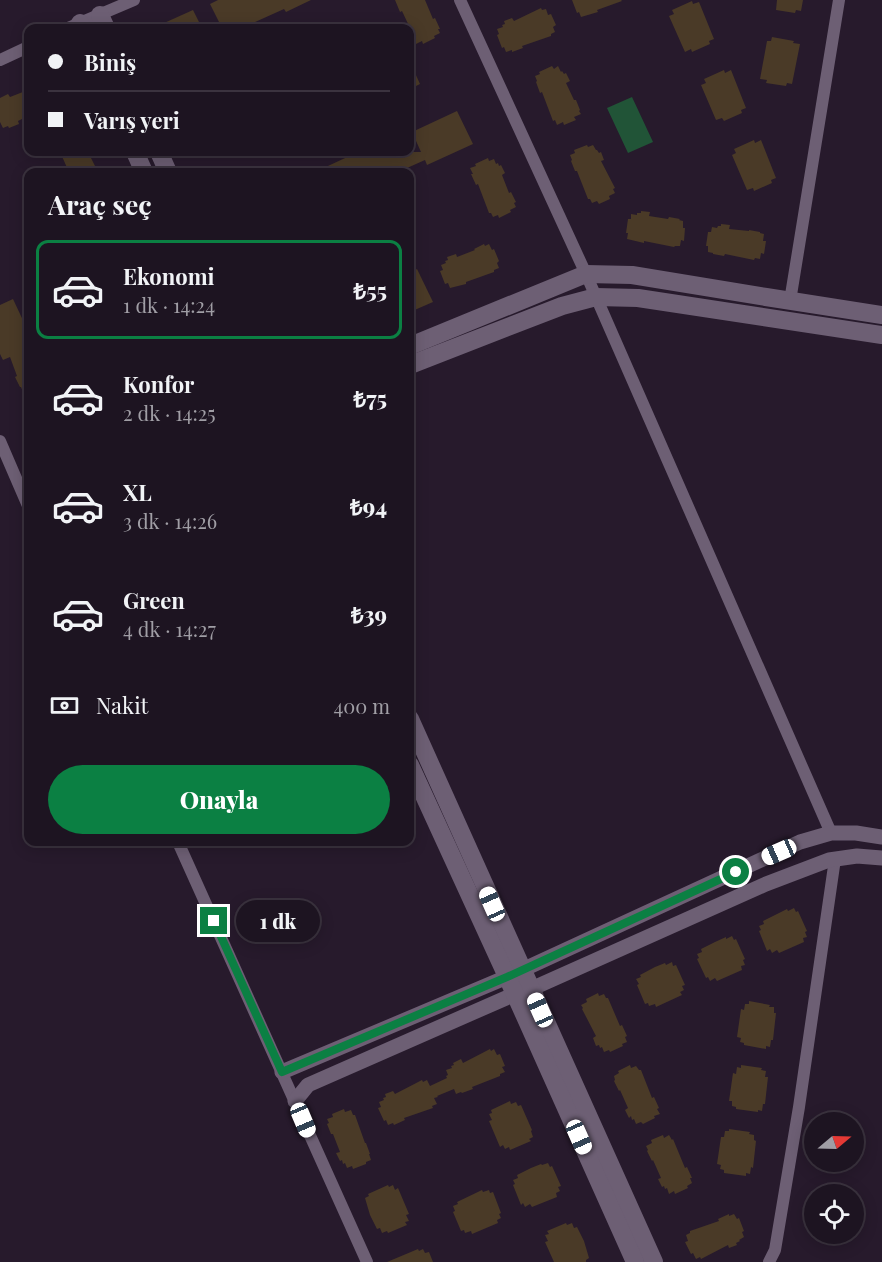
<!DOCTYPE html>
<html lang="tr">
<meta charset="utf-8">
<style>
body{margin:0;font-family:"Playfair Display",serif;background:#2a212e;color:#f1f3f6;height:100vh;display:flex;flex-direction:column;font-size:22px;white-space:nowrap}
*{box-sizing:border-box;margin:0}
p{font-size:20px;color:#a09ea5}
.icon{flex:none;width:33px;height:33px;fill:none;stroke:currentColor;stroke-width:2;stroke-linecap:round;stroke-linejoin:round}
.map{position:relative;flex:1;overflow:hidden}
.panel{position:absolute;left:24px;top:168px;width:390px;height:678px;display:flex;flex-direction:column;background:#1d1421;border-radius:12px;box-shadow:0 3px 15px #0003,0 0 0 2px #3b333f}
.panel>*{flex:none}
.guide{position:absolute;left:24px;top:24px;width:390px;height:132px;border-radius:12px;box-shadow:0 3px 15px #0003,0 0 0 2px #3b333f;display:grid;align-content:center;height:132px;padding:0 24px;background:#1d1421}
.needle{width:39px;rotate:71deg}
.buttons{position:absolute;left:804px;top:1112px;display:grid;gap:12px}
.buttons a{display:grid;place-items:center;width:60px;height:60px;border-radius:50%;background:#1d1421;box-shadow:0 3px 15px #0003,0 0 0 2px #3b333f;font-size:30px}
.end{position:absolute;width:27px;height:27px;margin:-14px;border:8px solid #0b8043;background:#fff;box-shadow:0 0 0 3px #fff}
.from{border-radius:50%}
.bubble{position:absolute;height:42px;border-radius:21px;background:#1d1421;box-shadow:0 3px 15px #0003,0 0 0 2px #3b333f;font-size:20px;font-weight:800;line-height:42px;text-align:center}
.car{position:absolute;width:18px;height:36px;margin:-18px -9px;border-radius:8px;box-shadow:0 0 4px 2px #0007;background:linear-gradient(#fff 24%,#345 0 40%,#fff 0 76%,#345 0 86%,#fff 0)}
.guide b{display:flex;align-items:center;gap:21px;height:57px;font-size:22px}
.guide b+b{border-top:2px solid #3b333f}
.guide i{width:15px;height:15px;background:#f1f3f6}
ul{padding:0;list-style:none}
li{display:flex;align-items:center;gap:18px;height:99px;margin:0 12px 9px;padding:0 12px;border:3px solid transparent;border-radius:12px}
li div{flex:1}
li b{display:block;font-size:22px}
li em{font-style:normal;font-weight:800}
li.active{border-color:#0b8043}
li>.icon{width:54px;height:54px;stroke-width:1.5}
h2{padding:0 24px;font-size:27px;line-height:72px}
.pay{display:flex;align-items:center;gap:15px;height:66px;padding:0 24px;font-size:22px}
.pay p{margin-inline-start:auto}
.cta{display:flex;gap:12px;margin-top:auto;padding:12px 24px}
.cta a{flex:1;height:69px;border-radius:36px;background:#0b8043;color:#fff;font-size:24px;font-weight:800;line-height:69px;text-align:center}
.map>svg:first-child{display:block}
</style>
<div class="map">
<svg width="882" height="1262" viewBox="0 0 882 1262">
<rect width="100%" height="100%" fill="#271a2c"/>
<!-- park -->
<polygon fill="#215437" points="632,97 653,142 628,153 607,108"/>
<!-- building -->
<g fill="#4a3a27">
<polygon points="218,0 311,0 286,12 284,9 242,28 222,28 210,4"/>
<polygon points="395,0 425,0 433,19 435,18 440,29 438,29 440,33 434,36 435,38 423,44 422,41 410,47 410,28 402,11 400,12"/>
<polygon points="572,0 621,0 622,1 597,10 598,12 581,17 579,12 577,13"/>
<polygon points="777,0 803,0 801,11 796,10 795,13 776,10"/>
<polygon points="692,1 693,4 699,2 714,39 709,41 710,44 692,52 691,49 685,52 669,16 674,14 672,10"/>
<polygon points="541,8 542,10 546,9 548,15 551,14 556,25 553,27 555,32 551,34 551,36 522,46 523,48 512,52 512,50 506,52 504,47 502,48 497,35 499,34 497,29 503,27 502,25 505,24 504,21 512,18 514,21"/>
<polygon points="193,10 202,28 153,28"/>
<polygon points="772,37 794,41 793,43 800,44 792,84 787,83 786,86 766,83 767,80 760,79 767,41 771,41"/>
<polygon points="410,62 420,84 410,89"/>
<polygon points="552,66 554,69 558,66 561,72 562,71 564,74 566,73 570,81 566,83 574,100 576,100 580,110 579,111 581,114 574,117 576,120 564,125 563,122 557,125 555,120 553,121 542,92 540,93 536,82 537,81 535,76 540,74 539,72"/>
<polygon points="724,70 725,73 731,70 746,108 741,110 742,113 724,121 722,118 716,120 701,85 706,83 704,79"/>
<polygon points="28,90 28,116 18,121 19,124 9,128 8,126 3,128 0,122 0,98 8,94 10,97"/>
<polygon points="457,111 473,144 427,165 425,160 398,172 315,172 358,152 421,152 412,132"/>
<polygon points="754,140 755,143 761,140 776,178 771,180 772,183 754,191 753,188 747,190 732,155 736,153 734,149"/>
<polygon points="587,145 588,147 593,145 596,150 597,150 599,153 601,152 604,160 601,161 615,188 613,189 615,193 609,196 610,199 599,204 597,201 592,203 590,199 588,199 577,171 575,171 571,161 572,160 570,155 575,153 574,150"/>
<polygon points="60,152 88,152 98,172 69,172"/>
<polygon points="488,158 489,161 494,159 496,164 498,163 499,166 501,165 505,173 502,175 509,193 511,192 516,202 514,203 516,207 510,210 511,212 499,218 498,215 493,217 491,213 489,213 478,184 476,185 471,174 473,174 470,168 476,166 475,164"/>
<polygon points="641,211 650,212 649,216 668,219 669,217 680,219 679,220 683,221 683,228 685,228 684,241 681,240 680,246 675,246 674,247 644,241 644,243 627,239 628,233 626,233 628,219 631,219 631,214 637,215 637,213 641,213"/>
<polygon points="721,224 730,225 729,229 749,231 749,230 760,232 760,233 764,234 763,241 766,241 764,254 761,253 760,259 755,258 754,260 725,254 724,256 713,254 713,253 708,252 708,246 706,246 708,232 711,232 712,227 717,228 718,226 721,226"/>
<polygon points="484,244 485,246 489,244 492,250 494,249 499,261 497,263 499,268 494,270 494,272 466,282 466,284 450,288 448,283 445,284 440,271 443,270 441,265 446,263 445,261 448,260 447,257 456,254 457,257 475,250 474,249"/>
<polygon points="417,269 433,302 410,312 410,273"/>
<polygon points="13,299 28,331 28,405 21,387 20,387 15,377 17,376 10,357 3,360 0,354 0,305"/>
<polygon points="794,908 796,912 798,911 807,931 805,932 807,937 803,938 804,942 779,953 777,950 772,953 770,949 767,951 759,931 761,930 759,926 764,924 763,921 787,909 788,911"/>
<polygon points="732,936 734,940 736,939 745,959 743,960 745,965 741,966 742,970 717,981 715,978 710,981 708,977 706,978 697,959 699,958 697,954 702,952 701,949 715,942 726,937 726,939"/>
<polygon points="672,962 673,966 676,965 685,985 682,986 684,990 680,992 682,995 656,1007 655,1004 649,1006 648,1003 645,1004 637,985 639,984 636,979 641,977 640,975 655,967 665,963 666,965"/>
<polygon points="598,993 599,996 604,994 606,998 608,998 620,1026 622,1025 627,1036 625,1037 627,1042 622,1044 623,1046 610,1052 609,1050 604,1052 602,1047 600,1048 599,1045 596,1046 593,1038 596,1036 582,1009 583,1008 581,1005 587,1002 586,999"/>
<polygon points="749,1001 770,1005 769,1007 774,1007 774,1013 776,1013 773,1040 771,1040 770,1047 766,1046 766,1049 744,1045 744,1043 740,1042 741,1038 737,1037 741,1009 744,1010 745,1004 749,1004"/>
<polygon points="490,1049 491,1051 494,1049 497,1055 500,1054 505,1066 502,1067 505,1072 500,1074 500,1076 472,1087 473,1089 462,1093 461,1092 456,1094 454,1089 437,1096 438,1097 434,1098 437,1104 432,1106 433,1108 404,1118 405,1120 394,1125 393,1123 388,1125 386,1120 384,1121 378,1108 381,1107 379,1102 384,1100 383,1098 386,1097 385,1094 393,1091 395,1094 422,1080 423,1082 427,1080 430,1086 447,1078 446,1076 448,1075 446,1070 452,1068 451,1066 454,1065 453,1063 461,1059 463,1063"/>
<polygon points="630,1065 631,1068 636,1066 639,1070 641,1070 652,1098 654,1097 659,1108 657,1109 660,1114 654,1116 655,1118 643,1124 641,1122 636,1124 634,1119 632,1120 631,1116 629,1118 625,1110 628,1108 620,1090 619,1091 614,1081 615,1080 614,1076 619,1073 618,1071"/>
<polygon points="741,1065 762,1068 761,1070 766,1071 765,1077 768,1077 765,1104 763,1104 762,1111 758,1110 758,1112 736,1109 736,1107 732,1106 732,1101 729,1101 733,1073 736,1074 737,1067 741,1068"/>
<polygon points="510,1101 511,1104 516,1102 518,1106 521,1105 532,1130 531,1131 533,1137 529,1139 531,1141 510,1150 509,1147 505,1149 503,1145 500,1147 489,1121 492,1120 489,1114 492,1113 491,1110"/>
<polygon points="344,1109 345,1112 351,1110 353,1115 355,1115 365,1143 366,1143 370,1154 369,1154 371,1160 366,1162 366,1164 353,1169 352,1166 347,1168 345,1163 343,1164 342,1160 340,1161 336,1153 340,1152 333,1134 331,1134 327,1124 329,1123 327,1119 333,1117 332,1114"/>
<polygon points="729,1129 750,1132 749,1134 754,1135 754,1140 756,1141 753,1168 751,1167 750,1174 746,1173 746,1176 724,1173 724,1170 720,1169 721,1165 717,1164 721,1137 724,1137 725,1131 729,1131"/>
<polygon points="663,1135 664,1138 669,1135 672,1140 673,1139 685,1168 687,1167 692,1178 690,1178 692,1183 687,1186 688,1188 675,1194 674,1191 669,1194 667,1188 665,1189 664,1186 662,1187 658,1179 661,1178 653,1160 652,1161 647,1151 648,1150 646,1146 652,1143 651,1140"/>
<polygon points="548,1163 550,1167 552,1166 561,1186 558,1187 560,1191 556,1193 557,1197 532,1207 530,1204 525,1207 523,1203 521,1205 513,1185 515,1184 513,1180 518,1178 517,1175 531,1168 541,1164 542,1165"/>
<polygon points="388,1185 389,1187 393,1185 395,1190 398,1188 409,1214 406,1215 409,1221 405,1222 407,1225 388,1233 387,1231 382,1233 380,1228 377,1229 370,1215 365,1198 369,1196 368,1194"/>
<polygon points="482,1190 483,1192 489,1190 490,1193 493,1192 501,1213 499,1214 501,1218 497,1220 498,1223 472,1234 471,1231 465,1233 464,1230 461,1231 453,1212 455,1211 453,1206 458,1204 457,1202"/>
<polygon points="729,1214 729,1216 734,1214 737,1219 739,1218 744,1231 742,1232 744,1237 739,1240 740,1241 736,1243 737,1245 729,1248 728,1245 701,1259 700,1257 696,1259 693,1253 691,1254 685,1242 688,1241 686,1235 690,1233 690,1231 719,1221 718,1219"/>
<polygon points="566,1223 567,1225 572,1223 574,1228 577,1227 584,1241 589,1258 586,1260 586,1262 554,1262 545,1242 548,1241 545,1235 549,1234 547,1231"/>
<polygon points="418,1249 419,1251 423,1249 425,1253 429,1252 433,1262 387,1262"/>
</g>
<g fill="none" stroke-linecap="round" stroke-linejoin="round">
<!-- minor -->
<g stroke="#6d5f74" stroke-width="12">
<polyline points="460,0 586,274 831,833"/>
<polyline points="68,28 134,0"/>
<polyline points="0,60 28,47"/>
<polyline points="790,301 839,0"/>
<polyline points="0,441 28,506"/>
<polyline points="178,842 367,1262"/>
<polyline points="769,1262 775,1250 799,1107 835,859"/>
</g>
<!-- tertiary -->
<g stroke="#6d5f74" stroke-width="15">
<polyline points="282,1072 507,977 800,842 831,833 856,833 882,837"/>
<polyline points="295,1101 308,1085 515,994 531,989 766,884 829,860 857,856 882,858"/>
</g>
<!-- secondary -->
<g stroke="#6d5f74" stroke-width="18">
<polyline points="100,15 106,28"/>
<polyline points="80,23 82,28"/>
<polyline points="135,152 144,172"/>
<polyline points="159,152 168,172"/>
<polyline points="410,346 586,274 632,275 766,297 882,315"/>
<polyline points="410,365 562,306 596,297 638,298 882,335"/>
<polyline points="410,719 654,1262"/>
<polyline points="410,765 515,994 635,1262"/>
</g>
</g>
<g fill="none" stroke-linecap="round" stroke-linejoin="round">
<!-- route -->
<polyline stroke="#0b8043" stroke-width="8" points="214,921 282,1072 507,977 736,872"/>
</g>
</svg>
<div class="buttons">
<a><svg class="needle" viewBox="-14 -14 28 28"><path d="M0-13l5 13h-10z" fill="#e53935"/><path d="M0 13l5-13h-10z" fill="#a09ea5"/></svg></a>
<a><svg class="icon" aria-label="locate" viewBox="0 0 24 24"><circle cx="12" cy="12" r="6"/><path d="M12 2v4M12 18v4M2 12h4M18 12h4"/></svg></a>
</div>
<i class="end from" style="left:736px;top:872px"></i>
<i class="end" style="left:214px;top:921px"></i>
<div class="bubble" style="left:236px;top:900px;width:84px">1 dk</div>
<i class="car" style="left:779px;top:852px;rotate:246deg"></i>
<i class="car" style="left:492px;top:904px;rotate:336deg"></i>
<i class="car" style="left:540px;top:1010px;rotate:336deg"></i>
<i class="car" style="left:303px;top:1120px;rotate:157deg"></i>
<i class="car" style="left:579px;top:1137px;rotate:156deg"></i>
<div class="guide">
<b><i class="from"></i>Biniş</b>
<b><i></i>Varış yeri</b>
</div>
<section class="panel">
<h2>Araç seç</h2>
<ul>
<li class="active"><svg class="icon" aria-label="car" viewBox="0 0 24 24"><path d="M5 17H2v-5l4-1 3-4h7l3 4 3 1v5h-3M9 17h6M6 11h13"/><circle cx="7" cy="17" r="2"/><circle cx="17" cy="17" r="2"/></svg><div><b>Ekonomi</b><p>1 dk · 14:24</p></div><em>₺55</em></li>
<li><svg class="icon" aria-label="car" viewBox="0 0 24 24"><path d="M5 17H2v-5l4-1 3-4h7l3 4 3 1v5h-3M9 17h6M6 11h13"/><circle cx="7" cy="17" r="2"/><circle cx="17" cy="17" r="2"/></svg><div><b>Konfor</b><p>2 dk · 14:25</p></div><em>₺75</em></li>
<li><svg class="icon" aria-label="car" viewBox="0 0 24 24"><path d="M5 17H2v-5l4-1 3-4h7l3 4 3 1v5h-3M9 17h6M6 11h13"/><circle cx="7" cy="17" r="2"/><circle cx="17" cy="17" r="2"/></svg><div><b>XL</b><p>3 dk · 14:26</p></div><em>₺94</em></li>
<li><svg class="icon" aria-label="car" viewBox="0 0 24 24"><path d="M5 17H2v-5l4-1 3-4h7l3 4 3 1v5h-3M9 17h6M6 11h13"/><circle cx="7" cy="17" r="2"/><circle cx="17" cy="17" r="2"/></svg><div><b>Green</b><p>4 dk · 14:27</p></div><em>₺39</em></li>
</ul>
<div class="pay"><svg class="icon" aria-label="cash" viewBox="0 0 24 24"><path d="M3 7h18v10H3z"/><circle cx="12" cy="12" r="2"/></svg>Nakit<p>400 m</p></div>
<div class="cta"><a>Onayla</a></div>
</section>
</div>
